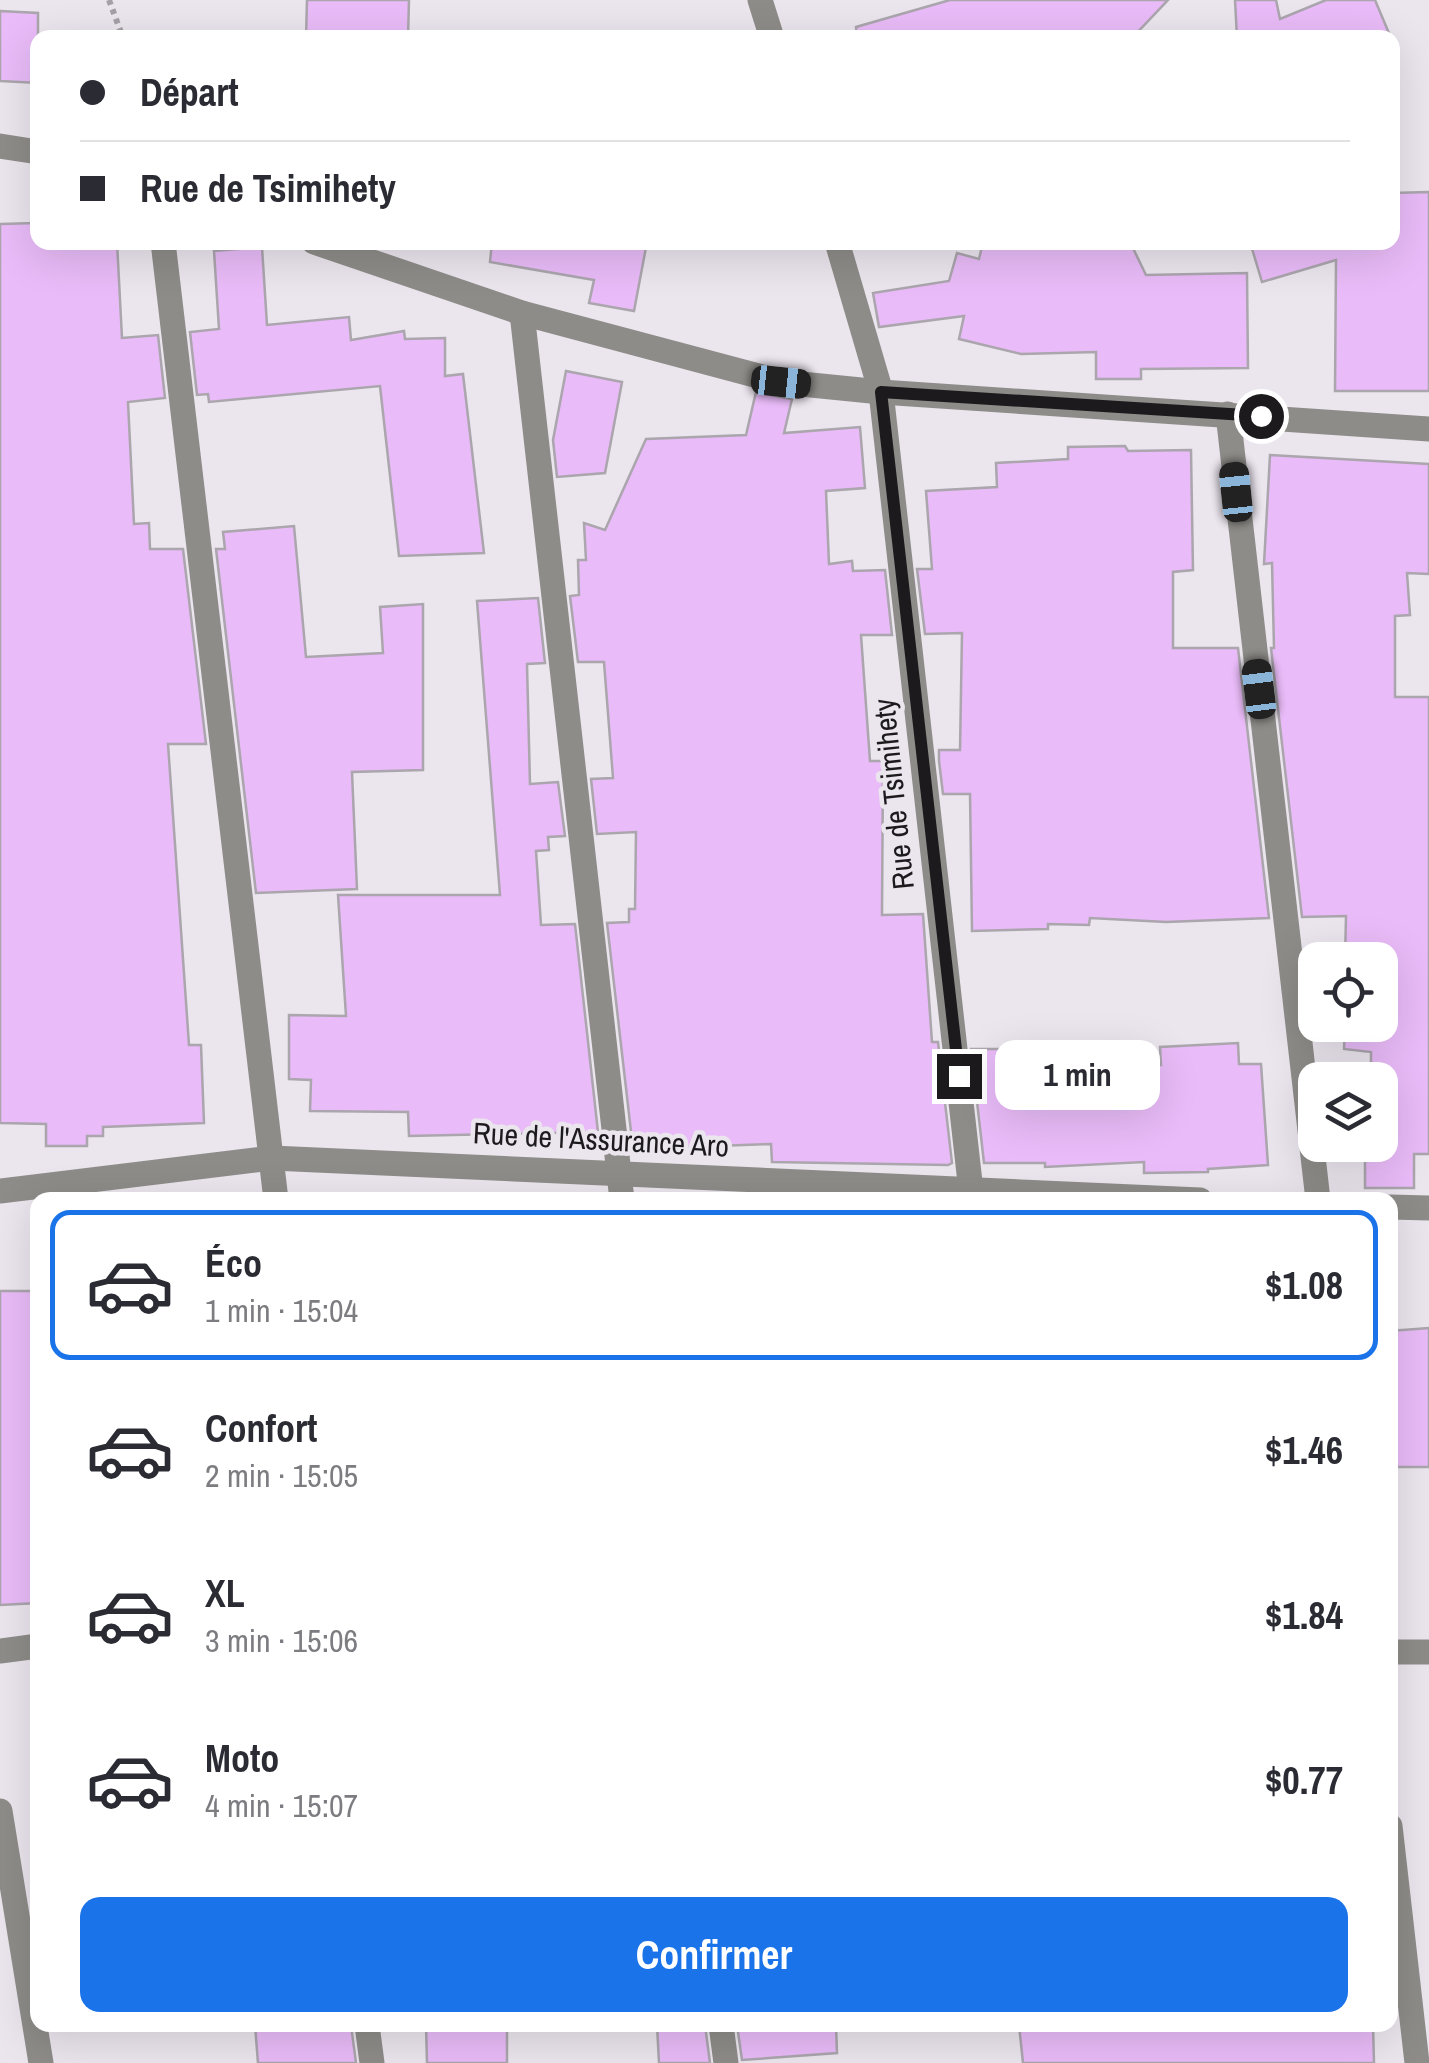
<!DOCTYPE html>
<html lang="fr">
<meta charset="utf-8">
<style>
body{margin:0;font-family:"Archivo Narrow",sans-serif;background:#f2f2f3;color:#2b2b33;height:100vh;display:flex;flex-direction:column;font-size:38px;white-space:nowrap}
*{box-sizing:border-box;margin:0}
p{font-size:32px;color:#7c7c81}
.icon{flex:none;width:55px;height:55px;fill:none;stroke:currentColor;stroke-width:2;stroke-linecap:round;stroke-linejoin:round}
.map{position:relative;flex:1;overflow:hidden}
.side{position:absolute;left:30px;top:1192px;width:1368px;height:840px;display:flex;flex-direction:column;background:#fff;border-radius:20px;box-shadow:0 10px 40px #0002}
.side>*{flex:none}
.guide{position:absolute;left:30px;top:30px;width:1370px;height:220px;border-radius:20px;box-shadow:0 10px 40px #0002;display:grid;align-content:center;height:220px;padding:0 50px;background:#fff}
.controls{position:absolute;left:1298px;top:942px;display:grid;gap:20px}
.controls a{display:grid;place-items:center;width:100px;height:100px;border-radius:20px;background:#fff;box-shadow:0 10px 40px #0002;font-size:50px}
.end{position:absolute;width:45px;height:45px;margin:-22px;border:12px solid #1c1a1d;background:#fff;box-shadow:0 0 0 5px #fff}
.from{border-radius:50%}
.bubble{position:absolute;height:70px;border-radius:20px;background:#fff;box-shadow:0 10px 40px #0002;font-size:32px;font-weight:700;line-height:70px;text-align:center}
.car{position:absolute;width:30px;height:60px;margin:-30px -15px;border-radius:12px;box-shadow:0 0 8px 2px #0007;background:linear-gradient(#222 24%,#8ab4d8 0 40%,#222 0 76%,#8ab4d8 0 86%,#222 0)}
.guide b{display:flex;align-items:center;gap:35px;height:95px;font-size:38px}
.guide b+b{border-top:2px solid #e1e1e2}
.guide i{width:25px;height:25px;background:#2b2b33}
ul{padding:18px 0 0;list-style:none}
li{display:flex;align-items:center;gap:30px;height:150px;margin:0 20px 15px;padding:0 30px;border:5px solid transparent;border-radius:20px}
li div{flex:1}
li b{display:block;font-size:38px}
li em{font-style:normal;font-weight:700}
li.on{border-color:#1a73e8}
li>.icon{width:90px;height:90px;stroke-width:1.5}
.primary-button{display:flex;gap:20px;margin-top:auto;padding:20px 50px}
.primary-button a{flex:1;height:115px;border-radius:20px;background:#1a73e8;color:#fff;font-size:40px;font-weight:700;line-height:115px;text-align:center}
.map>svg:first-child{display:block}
</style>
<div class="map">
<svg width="1429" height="2063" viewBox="0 0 1429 2063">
<rect width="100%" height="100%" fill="#ebe5ee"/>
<!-- building -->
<g fill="#e9bbf8" stroke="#aba5ad" stroke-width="2.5">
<polygon points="307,0 409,0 408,38 306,38"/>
<polygon points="950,0 1168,0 1132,38 857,38 856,27"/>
<polygon points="1235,0 1276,0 1280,19 1326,0 1375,0 1391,38 1237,38"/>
<polygon points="0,11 38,13 38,83 0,81"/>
<polygon points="1429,192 1429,391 1335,391 1336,260 1262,282 1250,242 1392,242 1392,193"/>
<polygon points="36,223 37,242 117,242 122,338 158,335 165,398 128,402 134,524 149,523 150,549 183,549 206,744 168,744 189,1045 201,1045 204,1123 103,1127 103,1136 87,1136 87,1146 46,1146 46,1124 0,1123 0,224"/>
<polygon points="492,242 647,242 634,311 589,303 594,280 490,262"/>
<polygon points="983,242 1130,242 1146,275 1247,273 1248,368 1141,369 1141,379 1096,379 1096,352 1021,354 959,339 964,316 879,327 873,293 949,281 957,253 979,259"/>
<polygon points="262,247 267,325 349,317 351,340 404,331 405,339 445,338 445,376 463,374 484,553 399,556 380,386 209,402 208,394 197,395 190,332 219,329 214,251"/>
<polygon points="566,371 622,382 605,473 557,477 553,440"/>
<polygon points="756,392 792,399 784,433 860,427 865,488 826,491 829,564 852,561 853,571 885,570 892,635 861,635 870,761 883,761 882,915 923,914 932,1042 938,1042 952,1163 948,1165 772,1162 771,1144 633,1149 607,923 629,922 629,909 635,909 636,832 597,834 591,779 613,778 604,662 578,662 570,596 579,595 578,560 586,560 584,523 605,530 646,439 746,435"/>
<polygon points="1125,446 1128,451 1191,450 1193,570 1173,572 1173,648 1238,648 1269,918 1166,922 1090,918 1089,925 1048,924 1048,929 972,931 970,794 943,794 939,761 939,750 960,750 962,633 925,634 917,569 932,569 926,491 997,487 996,463 1068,459 1068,447"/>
<polygon points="1270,455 1429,464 1429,574 1407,573 1410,615 1395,616 1395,697 1429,697 1429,1154 1414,1154 1414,1188 1365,1188 1365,1145 1380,1145 1380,1080 1371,1080 1371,1052 1344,1049 1345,1025 1380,1025 1380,960 1345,960 1346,916 1302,917 1271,648 1274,648 1272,563 1264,564"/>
<polygon points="294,526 306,657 383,653 380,607 423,604 423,770 352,772 357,889 256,893 216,549 225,549 223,532"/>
<polygon points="538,598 545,663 527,664 530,784 558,782 565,836 548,837 549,850 536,851 541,925 575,924 598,1132 409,1136 408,1112 310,1111 311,1080 289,1079 289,1015 346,1016 338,895 500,895 477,601"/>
<polygon points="1238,1043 1239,1064 1261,1064 1268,1165 1208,1169 1208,1172 1144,1173 1144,1162 1045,1167 1045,1163 984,1163 971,1049 1036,1049 1036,1063 1161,1065 1160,1047"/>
<polygon points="0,1291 38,1291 38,1603 0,1605"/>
<polygon points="1429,1328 1429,1467 1390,1467 1390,1331"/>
<polygon points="255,2025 351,2025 356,2063 258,2063"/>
<polygon points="426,2025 507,2025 507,2063 427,2063"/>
<polygon points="657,2025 705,2025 710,2063 659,2063"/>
<polygon points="737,2025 836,2025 837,2053 742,2060"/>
<polygon points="1019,2025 1373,2025 1374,2063 1023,2063"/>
</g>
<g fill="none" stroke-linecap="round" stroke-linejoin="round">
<!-- path -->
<polyline stroke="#a4a0a6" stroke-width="6" stroke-dasharray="5 5" stroke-linecap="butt" points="109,0 123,38"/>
<!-- minor -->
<g stroke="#8e8c88" stroke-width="25">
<polyline points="760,0 772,38"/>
<polyline points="0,146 38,152"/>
<polyline points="163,242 276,1200"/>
<polyline points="314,242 522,313 781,382 881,392 1429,429"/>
<polyline points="837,242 881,392 972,1200"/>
<polyline points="522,313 622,1200"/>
<polyline points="1228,414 1318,1200"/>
<polyline points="0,1191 272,1158 1200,1200"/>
<polyline points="1390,1207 1429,1208"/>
<polyline points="0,1651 38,1646"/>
<polyline points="1390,1652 1429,1652"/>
<polyline points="0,1811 41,2063"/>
<polyline points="1390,1826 1417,2063"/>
<polyline points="367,2025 372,2063"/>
<polyline points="721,2025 726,2063"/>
</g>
</g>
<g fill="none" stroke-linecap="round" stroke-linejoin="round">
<!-- route -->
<polyline stroke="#1c1a1d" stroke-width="12" points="959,1076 881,392 1261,416"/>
</g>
<g text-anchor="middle" stroke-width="9" stroke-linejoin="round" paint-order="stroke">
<!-- street labels -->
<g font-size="30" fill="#1c1a1d" stroke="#ebe5ee">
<text transform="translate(894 794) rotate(-96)" y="10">Rue de Tsimihety</text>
<text transform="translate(601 1140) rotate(3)" y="10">Rue de l'Assurance Aro</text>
</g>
</g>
</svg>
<div class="controls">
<a><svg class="icon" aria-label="locate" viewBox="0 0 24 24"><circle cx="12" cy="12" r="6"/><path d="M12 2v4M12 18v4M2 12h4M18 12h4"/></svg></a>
<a><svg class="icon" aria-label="layers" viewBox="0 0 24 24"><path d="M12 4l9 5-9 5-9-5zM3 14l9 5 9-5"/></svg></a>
</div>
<i class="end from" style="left:1261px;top:416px"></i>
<i class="end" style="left:959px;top:1076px"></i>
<div class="bubble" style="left:995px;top:1040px;width:165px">1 min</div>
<i class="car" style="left:781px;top:382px;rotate:96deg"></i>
<i class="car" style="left:1236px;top:492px;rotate:354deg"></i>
<i class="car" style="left:1259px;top:689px;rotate:353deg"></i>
<div class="guide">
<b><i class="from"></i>Départ</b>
<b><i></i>Rue de Tsimihety</b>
</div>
<section class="side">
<ul>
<li class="on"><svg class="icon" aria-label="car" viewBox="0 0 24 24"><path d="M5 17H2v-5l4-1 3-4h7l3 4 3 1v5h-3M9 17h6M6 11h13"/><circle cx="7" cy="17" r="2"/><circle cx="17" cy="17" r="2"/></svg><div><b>Éco</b><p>1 min · 15:04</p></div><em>$1.08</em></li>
<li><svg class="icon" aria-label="car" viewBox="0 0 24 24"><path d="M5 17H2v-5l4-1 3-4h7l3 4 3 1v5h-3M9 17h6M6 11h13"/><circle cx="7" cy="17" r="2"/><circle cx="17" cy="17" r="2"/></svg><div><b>Confort</b><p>2 min · 15:05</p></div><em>$1.46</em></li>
<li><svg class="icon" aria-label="car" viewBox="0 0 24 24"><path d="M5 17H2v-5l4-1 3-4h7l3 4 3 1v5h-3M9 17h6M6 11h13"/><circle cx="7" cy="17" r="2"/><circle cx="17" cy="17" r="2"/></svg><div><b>XL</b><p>3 min · 15:06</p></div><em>$1.84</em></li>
<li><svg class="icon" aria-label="car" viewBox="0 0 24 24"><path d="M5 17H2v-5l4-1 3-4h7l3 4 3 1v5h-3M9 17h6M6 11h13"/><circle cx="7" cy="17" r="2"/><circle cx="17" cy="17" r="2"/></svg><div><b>Moto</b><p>4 min · 15:07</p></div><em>$0.77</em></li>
</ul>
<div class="primary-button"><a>Confirmer</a></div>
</section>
</div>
